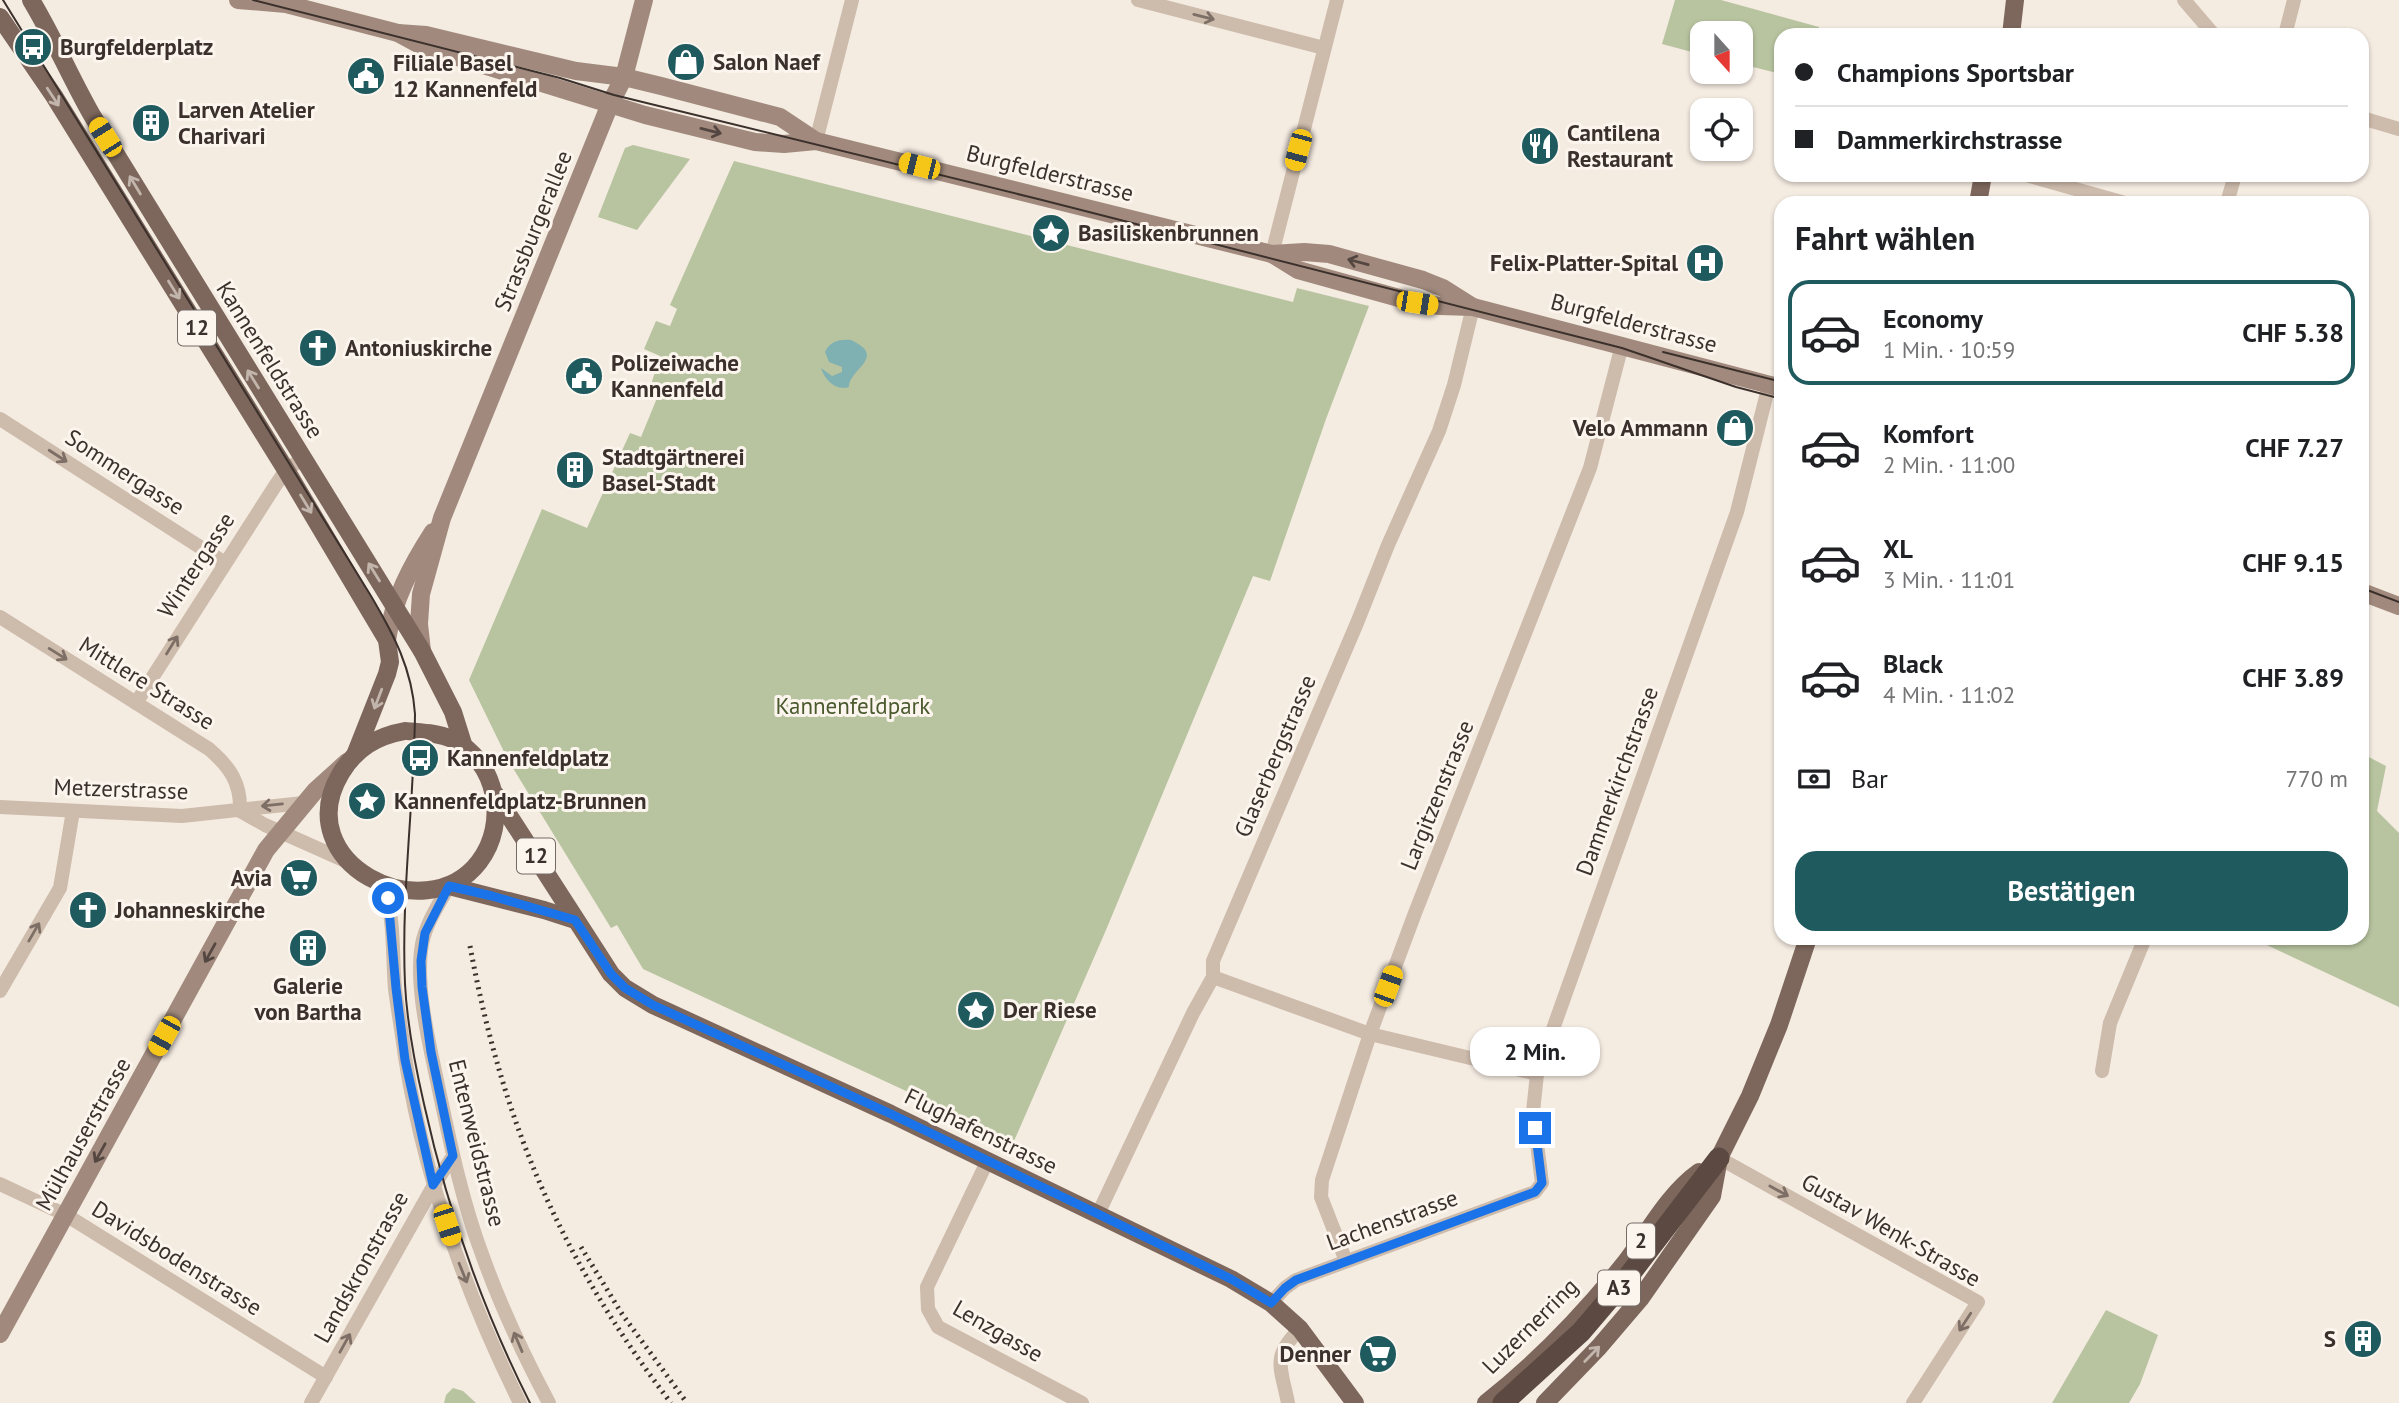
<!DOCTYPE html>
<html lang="de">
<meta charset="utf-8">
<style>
body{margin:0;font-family:"PT Sans",sans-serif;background:#f2f2f2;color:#202124;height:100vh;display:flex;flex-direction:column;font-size:26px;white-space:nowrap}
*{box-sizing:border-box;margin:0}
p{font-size:23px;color:#757577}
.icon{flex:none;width:38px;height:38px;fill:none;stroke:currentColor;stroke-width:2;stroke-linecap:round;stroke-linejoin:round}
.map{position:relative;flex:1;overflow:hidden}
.side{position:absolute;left:1774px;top:196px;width:595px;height:749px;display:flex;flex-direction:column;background:#fff;border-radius:21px;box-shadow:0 2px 5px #0004}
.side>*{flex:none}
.hud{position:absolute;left:1774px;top:28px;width:595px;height:154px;border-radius:21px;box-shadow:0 2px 5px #0004;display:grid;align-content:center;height:154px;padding:0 21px;background:#fff}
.needle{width:46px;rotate:159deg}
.controls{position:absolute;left:1690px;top:21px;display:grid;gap:14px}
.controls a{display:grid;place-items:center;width:63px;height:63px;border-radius:14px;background:#fff;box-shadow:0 2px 5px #0004;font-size:35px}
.end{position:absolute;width:32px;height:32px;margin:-16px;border:9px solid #1a73e8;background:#fff;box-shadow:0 0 0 4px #fff}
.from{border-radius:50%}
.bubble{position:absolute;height:49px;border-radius:21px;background:#fff;box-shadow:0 2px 5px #0004;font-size:23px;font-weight:600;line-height:49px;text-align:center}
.car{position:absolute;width:21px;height:42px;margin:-21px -10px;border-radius:9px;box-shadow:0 0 5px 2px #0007;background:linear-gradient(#f5c518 24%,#345 0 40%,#f5c518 0 76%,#345 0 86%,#f5c518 0)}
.hud b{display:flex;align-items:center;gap:24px;height:66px;font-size:26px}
.hud b+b{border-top:2px solid #e0e0e0}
.hud i{width:18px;height:18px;background:#202124}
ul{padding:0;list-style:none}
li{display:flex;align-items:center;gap:21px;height:105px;margin:0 14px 10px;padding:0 7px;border:4px solid transparent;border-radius:21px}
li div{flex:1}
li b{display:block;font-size:26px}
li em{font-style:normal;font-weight:600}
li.on{border-color:#1f5a5e}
li>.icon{width:63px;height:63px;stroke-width:1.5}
h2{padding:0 21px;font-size:32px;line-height:84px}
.pay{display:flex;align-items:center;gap:18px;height:77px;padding:0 21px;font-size:26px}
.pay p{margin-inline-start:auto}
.cta{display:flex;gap:14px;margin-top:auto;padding:14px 21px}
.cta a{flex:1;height:80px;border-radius:21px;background:#1f5a5e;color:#fff;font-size:28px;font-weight:600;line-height:80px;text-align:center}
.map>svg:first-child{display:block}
</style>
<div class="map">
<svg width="2399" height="1403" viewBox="0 0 2399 1403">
<rect width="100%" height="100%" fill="#f4ebe1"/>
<!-- green -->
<g fill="#b8c4a0">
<polygon points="1675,0 1721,0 1819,27 1820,35 1782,35 1781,74 1741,64 1741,33 1703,33 1703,55 1662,44"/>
<polygon points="633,145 690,159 637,230 598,217 625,148"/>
<polygon points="734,161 1293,302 1297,288 1369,306 1326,419 1270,581 1253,576 1106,930 1014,1141 643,969 617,925 611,928 508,760 469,680 542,509 587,528 630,433 641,437 657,398 648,394 660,356 644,349 656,321 670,326 677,309 670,305"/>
<polygon points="2363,754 2386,766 2377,811 2399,833 2399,1007 2252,938 2362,938"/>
<polygon points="2106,1310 2158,1335 2140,1384 2129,1403 2052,1403"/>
<polygon points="453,1388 463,1391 476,1403 444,1403 446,1395"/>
</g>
<!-- water -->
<path fill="#7fb0b2" d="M851,340c37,17 -2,29 -2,47 -14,4 -24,-7 -28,-19l11,8 10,-4v-5l-13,-5 -4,-10c5,-11 15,-13 26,-12z"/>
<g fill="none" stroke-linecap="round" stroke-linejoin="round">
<!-- street -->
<g stroke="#cdbbac" stroke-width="14">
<polyline points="1138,0 1324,48"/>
<polyline points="2184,0 2214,35"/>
<polyline points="2285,35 2294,0"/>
<polyline points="2362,118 2399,129"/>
<polyline points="816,141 852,0"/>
<polyline points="2026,175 2125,203"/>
<polyline points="2227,203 2235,175"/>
<polyline points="1272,254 1337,0"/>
<polyline points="0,419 225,563"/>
<path d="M0,617l209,132c21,18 32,34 31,62"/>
<polyline points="136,703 275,486 286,470 302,459"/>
<polyline points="0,807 182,816 303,803"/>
<polyline points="240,811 265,825 348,862"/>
<path d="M383,884c12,34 9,69 12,105 3,22 7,45 10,68 19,120 61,237 115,346"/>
<path d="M449,886c-10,18 -23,37 -27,58 -7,39 6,94 14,132 13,61 25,123 47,181 18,50 41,99 66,146"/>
<polyline points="1213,977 1370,1034 1537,1074"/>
<polyline points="0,991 60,888 73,811"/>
<polyline points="2102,1071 2110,1023 2145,938"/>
<polyline points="1719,1158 1978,1302 1913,1403"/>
<polyline points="987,1162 927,1287 928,1309 938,1327 1082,1403"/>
<polyline points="0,1184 66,1215 326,1377"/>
<polyline points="1098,1214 1193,1013 1213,977 1213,961 1357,623 1388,545 1439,431 1454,385 1473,307"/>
<polyline points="1346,1261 1321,1197 1322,1180 1370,1034 1415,913 1590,468 1622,345"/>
<polyline points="1271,1303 1285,1288 1296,1280 1535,1192 1542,1183 1533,1112 1537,1074 1737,512 1769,385"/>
<polyline points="311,1403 434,1185 453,1156"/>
<path d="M1288,1403c-7,-36 -17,-46 12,-74"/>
</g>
<!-- secondary -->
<g stroke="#a18a7d" stroke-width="18">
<polyline points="238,0 286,4 398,33 422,46 645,115 755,142 784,144 816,141"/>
<polyline points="398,33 426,35 576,71 624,77 661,86 780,117 816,141 1272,254 1304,252 1329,254 1423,280 1443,288 1473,307"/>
<polyline points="1272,254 1298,270 1417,303 1440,306 1473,307 1782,388"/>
<polyline points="2362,592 2399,606"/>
<path d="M387,640c6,-40 24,-74 46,-108"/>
<polyline points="422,651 419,624 421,594 442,518 610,104 624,77 644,0"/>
<polyline points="0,1334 266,850 315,791 347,762"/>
</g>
<!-- primary -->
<g stroke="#7d675c" stroke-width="18">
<path d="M31,0c23,38 40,79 62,117l329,534 31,61 11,35"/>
<polyline points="0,17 54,96 286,470 387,640 390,662 387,674 355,755"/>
<polyline points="2011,35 2015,0"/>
<polyline points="1978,203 1983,175"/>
<path d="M405,731c15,1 33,2 47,8 45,22 57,84 27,123 -54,70 -192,1 -138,-89 15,-25 36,-37 64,-42z"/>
<polyline points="495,794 611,974 625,988 653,1005 891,1114 1231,1279 1271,1303 1300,1329 1355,1403"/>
<polyline points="449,886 544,910 575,920"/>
<path d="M1486,1403c51,-40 98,-89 139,-140 23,-30 43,-69 74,-91"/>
<polyline points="1545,1403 1599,1347 1640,1299 1712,1196 1719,1158 1750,1096 1779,1025 1808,938"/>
</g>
<!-- highway -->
<polyline stroke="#5c4a42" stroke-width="21" points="1503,1403 1581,1332 1627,1278 1719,1158"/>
<!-- tram -->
<g stroke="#3b302b" stroke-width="2">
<path d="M3,0l368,596c23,39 41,73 44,118 -1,90 -14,180 -10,270 2,41 10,81 19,120 23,104 58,204 106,299"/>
<polyline points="253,0 560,78 614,95 1038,199 1622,348 1736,387 1782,399"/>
<polyline points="1663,352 1782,382"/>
<polyline points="2362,588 2399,602"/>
</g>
<!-- rail -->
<g stroke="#3b302b" stroke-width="5" stroke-dasharray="2 5" stroke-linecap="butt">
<path d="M470,946c33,178 91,313 201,457"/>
<polyline points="581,1247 622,1314 687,1403"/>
</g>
</g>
<!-- one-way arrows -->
<defs><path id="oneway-shaft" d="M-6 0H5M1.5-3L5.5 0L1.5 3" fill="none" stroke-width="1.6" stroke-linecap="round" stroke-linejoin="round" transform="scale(1.75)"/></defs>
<g stroke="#7d6f65">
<use href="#oneway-shaft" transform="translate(1204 17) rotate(14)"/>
<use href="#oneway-shaft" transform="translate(58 456) rotate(33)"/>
<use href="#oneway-shaft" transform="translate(172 645) rotate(-58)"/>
<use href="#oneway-shaft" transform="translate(58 654) rotate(32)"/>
<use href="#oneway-shaft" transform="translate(272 805) rotate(174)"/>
<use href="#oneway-shaft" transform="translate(34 932) rotate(-60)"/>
<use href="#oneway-shaft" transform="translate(1779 1191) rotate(29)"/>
<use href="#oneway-shaft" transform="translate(463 1273) rotate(68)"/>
<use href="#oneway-shaft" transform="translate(1965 1322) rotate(123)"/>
<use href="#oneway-shaft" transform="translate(518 1342) rotate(-113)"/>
<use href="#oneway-shaft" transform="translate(345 1343) rotate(-61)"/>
</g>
<g stroke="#c2b5ac">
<use href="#oneway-shaft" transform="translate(53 97) rotate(57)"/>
<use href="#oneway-shaft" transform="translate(135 185) rotate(-121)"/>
<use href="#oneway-shaft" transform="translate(174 290) rotate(58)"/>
<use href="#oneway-shaft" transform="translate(253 379) rotate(-122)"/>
<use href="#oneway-shaft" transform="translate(306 504) rotate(59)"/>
<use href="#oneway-shaft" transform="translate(374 572) rotate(-122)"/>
<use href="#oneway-shaft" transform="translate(378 699) rotate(111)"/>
<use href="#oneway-shaft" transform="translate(1592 1354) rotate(-46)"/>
</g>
<g stroke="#544640">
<use href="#oneway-shaft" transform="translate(711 131) rotate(14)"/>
<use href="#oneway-shaft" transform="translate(1358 262) rotate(-165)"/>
<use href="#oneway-shaft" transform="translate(210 953) rotate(119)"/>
<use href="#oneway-shaft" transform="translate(100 1153) rotate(119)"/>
</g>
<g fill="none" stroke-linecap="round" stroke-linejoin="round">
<!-- route -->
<polyline stroke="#1a73e8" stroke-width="9" points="388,898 396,988 405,1060 433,1185 453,1156 431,1052 422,987 421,961 425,933 449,886 492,896 575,920 611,974 625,988 653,1005 891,1114 1098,1214 1231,1279 1271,1303 1285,1288 1296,1280 1535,1192 1542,1183 1535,1128"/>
</g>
<!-- icons -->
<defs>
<symbol id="bus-disc" viewBox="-11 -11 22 22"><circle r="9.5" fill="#1f5a5e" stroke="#fbf5ee"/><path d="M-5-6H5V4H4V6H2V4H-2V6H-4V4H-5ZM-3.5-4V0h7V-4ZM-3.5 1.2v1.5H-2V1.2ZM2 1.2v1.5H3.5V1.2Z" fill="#fff"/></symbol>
<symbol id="shop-disc" viewBox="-11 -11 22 22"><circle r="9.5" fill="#1f5a5e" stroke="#fbf5ee"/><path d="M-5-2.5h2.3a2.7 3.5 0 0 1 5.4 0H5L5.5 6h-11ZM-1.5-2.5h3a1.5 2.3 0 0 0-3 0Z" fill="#fff"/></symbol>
<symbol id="civic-disc" viewBox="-11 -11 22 22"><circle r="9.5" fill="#1f5a5e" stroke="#fbf5ee"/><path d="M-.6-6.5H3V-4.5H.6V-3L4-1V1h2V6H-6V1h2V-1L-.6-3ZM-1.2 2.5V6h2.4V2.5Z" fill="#fff"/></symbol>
<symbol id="building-disc" viewBox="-11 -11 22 22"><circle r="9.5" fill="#1f5a5e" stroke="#fbf5ee"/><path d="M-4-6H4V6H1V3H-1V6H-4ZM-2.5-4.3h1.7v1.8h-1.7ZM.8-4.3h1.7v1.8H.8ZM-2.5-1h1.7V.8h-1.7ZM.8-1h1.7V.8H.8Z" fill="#fff"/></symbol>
<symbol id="restaurant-disc" viewBox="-11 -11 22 22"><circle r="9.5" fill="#1f5a5e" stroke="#fbf5ee"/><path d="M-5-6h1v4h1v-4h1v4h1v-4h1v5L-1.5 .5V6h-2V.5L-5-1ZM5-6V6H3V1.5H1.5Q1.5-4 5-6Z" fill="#fff"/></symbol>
<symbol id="sight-disc" viewBox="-11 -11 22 22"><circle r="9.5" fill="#1f5a5e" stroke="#fbf5ee"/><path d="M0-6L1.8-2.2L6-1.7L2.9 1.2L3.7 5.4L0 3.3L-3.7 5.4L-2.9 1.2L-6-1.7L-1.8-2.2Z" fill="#fff"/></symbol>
<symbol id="hospital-disc" viewBox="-11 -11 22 22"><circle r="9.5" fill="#1f5a5e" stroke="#fbf5ee"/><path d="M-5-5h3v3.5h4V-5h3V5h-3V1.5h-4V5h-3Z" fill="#fff"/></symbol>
<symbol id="church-disc" viewBox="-11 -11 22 22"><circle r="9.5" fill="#1f5a5e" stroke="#fbf5ee"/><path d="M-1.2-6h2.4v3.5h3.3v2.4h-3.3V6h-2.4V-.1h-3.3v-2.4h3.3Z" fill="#fff"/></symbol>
<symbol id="supermarket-disc" viewBox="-11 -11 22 22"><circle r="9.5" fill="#1f5a5e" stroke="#fbf5ee"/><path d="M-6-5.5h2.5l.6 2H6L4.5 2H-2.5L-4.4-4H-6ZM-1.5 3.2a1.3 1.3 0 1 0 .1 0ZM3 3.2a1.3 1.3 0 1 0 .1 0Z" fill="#fff"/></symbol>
</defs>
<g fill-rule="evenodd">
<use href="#bus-disc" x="11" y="25" width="44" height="44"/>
<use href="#shop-disc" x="664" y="40" width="44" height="44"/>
<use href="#civic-disc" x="344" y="54" width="44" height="44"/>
<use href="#building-disc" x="129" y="101" width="44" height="44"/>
<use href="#restaurant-disc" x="1518" y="124" width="44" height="44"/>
<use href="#sight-disc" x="1029" y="211" width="44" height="44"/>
<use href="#hospital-disc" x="1683" y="241" width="44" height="44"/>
<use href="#church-disc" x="296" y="326" width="44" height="44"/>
<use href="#civic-disc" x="562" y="354" width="44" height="44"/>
<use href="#shop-disc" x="1713" y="406" width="44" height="44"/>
<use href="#building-disc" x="553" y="448" width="44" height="44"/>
<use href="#bus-disc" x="398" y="736" width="44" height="44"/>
<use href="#sight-disc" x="345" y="779" width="44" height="44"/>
<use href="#supermarket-disc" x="277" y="856" width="44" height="44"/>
<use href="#church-disc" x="66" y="888" width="44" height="44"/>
<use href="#building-disc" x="286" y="926" width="44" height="44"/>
<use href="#sight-disc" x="954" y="988" width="44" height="44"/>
<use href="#building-disc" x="2341" y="1317" width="44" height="44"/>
<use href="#supermarket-disc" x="1356" y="1332" width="44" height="44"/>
</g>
<g text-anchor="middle" stroke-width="6" stroke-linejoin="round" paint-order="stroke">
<!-- shield labels -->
<g fill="#fbf5ee" stroke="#756b66" stroke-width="2">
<rect x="178" y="310.5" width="38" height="35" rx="5"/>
<rect x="517" y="838.5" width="38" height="35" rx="5"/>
<rect x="1627" y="1223.5" width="28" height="35" rx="5"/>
<rect x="1598" y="1270.5" width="42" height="35" rx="5"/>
</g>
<g font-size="21" font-weight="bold" fill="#3b302b">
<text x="197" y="335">12</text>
<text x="536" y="863">12</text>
<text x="1641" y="1248">2</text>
<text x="1619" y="1295">A3</text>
</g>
<!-- poi labels -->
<g font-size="23" font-weight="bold" fill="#3b302b" stroke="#fbf5ee" text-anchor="start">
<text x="60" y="55">Burgfelderplatz</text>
<text x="713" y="70">Salon Naef</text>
<text x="393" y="71">Filiale Basel<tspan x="393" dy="26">12 Kannenfeld</tspan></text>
<text x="178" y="118">Larven Atelier<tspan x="178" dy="26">Charivari</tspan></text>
<text x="1567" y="141">Cantilena<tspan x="1567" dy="26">Restaurant</tspan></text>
<text x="1078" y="241">Basiliskenbrunnen</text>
<text x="1678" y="271" text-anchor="end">Felix-Platter-Spital</text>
<text x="345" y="356">Antoniuskirche</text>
<text x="611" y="371">Polizeiwache<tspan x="611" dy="26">Kannenfeld</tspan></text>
<text x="1708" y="436" text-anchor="end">Velo Ammann</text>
<text x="602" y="465">Stadtgärtnerei<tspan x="602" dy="26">Basel-Stadt</tspan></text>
<text x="447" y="766">Kannenfeldplatz</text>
<text x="394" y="809">Kannenfeldplatz-Brunnen</text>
<text x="272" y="886" text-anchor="end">Avia</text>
<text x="115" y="918">Johanneskirche</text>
<text x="308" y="994" text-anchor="middle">Galerie<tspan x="308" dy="26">von Bartha</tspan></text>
<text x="1003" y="1018">Der Riese</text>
<text x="2336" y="1347" text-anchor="end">S</text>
<text x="1351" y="1362" text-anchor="end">Denner</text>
</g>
<!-- street labels -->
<g font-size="23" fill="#3b302b" stroke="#fbf5ee">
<text transform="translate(1050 173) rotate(14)" y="8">Burgfelderstrasse</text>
<text transform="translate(533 231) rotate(-68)" y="8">Strassburgerallee</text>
<text transform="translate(1634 323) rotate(15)" y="8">Burgfelderstrasse</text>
<text transform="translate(270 360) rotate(58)" y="8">Kannenfeldstrasse</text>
<text transform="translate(125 472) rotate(33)" y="8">Sommergasse</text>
<text transform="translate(196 565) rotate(-57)" y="8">Wintergasse</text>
<text transform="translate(147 683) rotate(32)" y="8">Mittlere Strasse</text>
<text transform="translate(1275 756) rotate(-67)" y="8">Glaserbergstrasse</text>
<text transform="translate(1617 781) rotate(-70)" y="8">Dammerkirchstrasse</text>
<text transform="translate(121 789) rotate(2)" y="8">Metzerstrasse</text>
<text transform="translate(1437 795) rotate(-68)" y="8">Largitzenstrasse</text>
<text transform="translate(981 1131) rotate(26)" y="8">Flughafenstrasse</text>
<text transform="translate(83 1134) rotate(-61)" y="8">Mülhauserstrasse</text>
<text transform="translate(477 1143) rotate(76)" y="8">Entenweidstrasse</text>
<text transform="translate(1392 1220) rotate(-20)" y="8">Lachenstrasse</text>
<text transform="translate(1891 1230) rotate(30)" y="8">Gustav Wenk-Strasse</text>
<text transform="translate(177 1258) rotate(32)" y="8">Davidsbodenstrasse</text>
<text transform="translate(361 1267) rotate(-61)" y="8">Landskronstrasse</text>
<text transform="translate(1530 1326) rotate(-45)" y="8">Luzernerring</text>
<text transform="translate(998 1331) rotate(30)" y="8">Lenzgasse</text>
</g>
<!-- park labels -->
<g font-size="23" fill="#4a5a2e" stroke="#fbf5ee">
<text x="853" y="714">Kannenfeldpark</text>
</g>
</g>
</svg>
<div class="controls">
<a><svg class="needle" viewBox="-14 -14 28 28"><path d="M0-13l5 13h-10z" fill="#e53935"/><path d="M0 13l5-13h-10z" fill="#757577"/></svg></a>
<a><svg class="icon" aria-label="locate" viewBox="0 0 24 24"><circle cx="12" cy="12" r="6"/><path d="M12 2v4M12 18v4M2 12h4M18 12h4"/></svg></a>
</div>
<i class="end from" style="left:388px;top:898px"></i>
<i class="end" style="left:1535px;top:1128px"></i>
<div class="bubble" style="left:1470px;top:1027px;width:130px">2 Min.</div>
<i class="car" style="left:105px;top:137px;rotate:328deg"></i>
<i class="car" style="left:1298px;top:150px;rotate:195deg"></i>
<i class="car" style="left:919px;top:166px;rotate:284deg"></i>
<i class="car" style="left:1417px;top:303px;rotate:99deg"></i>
<i class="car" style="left:1388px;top:986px;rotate:20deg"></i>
<i class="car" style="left:164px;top:1036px;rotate:209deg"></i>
<i class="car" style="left:447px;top:1225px;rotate:162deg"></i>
<div class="hud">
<b><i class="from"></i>Champions Sportsbar</b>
<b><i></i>Dammerkirchstrasse</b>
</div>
<section class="side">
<h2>Fahrt wählen</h2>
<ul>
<li class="on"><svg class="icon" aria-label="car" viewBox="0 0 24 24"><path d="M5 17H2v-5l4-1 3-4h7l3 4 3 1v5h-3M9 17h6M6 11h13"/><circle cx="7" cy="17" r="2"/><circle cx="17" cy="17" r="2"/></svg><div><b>Economy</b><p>1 Min. · 10:59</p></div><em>CHF 5.38</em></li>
<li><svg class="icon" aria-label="car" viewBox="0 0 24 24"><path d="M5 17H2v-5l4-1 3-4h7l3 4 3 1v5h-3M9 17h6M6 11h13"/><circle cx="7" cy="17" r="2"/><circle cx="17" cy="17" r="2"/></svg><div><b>Komfort</b><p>2 Min. · 11:00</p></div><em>CHF 7.27</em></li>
<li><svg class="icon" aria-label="car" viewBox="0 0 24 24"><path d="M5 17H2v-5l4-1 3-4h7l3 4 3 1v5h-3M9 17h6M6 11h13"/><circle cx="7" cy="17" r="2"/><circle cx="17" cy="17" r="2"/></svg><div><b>XL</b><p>3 Min. · 11:01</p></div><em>CHF 9.15</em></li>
<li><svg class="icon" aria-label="car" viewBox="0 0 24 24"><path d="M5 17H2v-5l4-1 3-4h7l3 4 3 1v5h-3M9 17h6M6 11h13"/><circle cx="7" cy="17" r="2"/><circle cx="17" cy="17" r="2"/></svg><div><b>Black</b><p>4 Min. · 11:02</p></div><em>CHF 3.89</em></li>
</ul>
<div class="pay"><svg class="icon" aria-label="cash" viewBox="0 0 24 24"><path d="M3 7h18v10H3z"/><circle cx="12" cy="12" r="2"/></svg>Bar<p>770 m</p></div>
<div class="cta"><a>Bestätigen</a></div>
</section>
</div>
